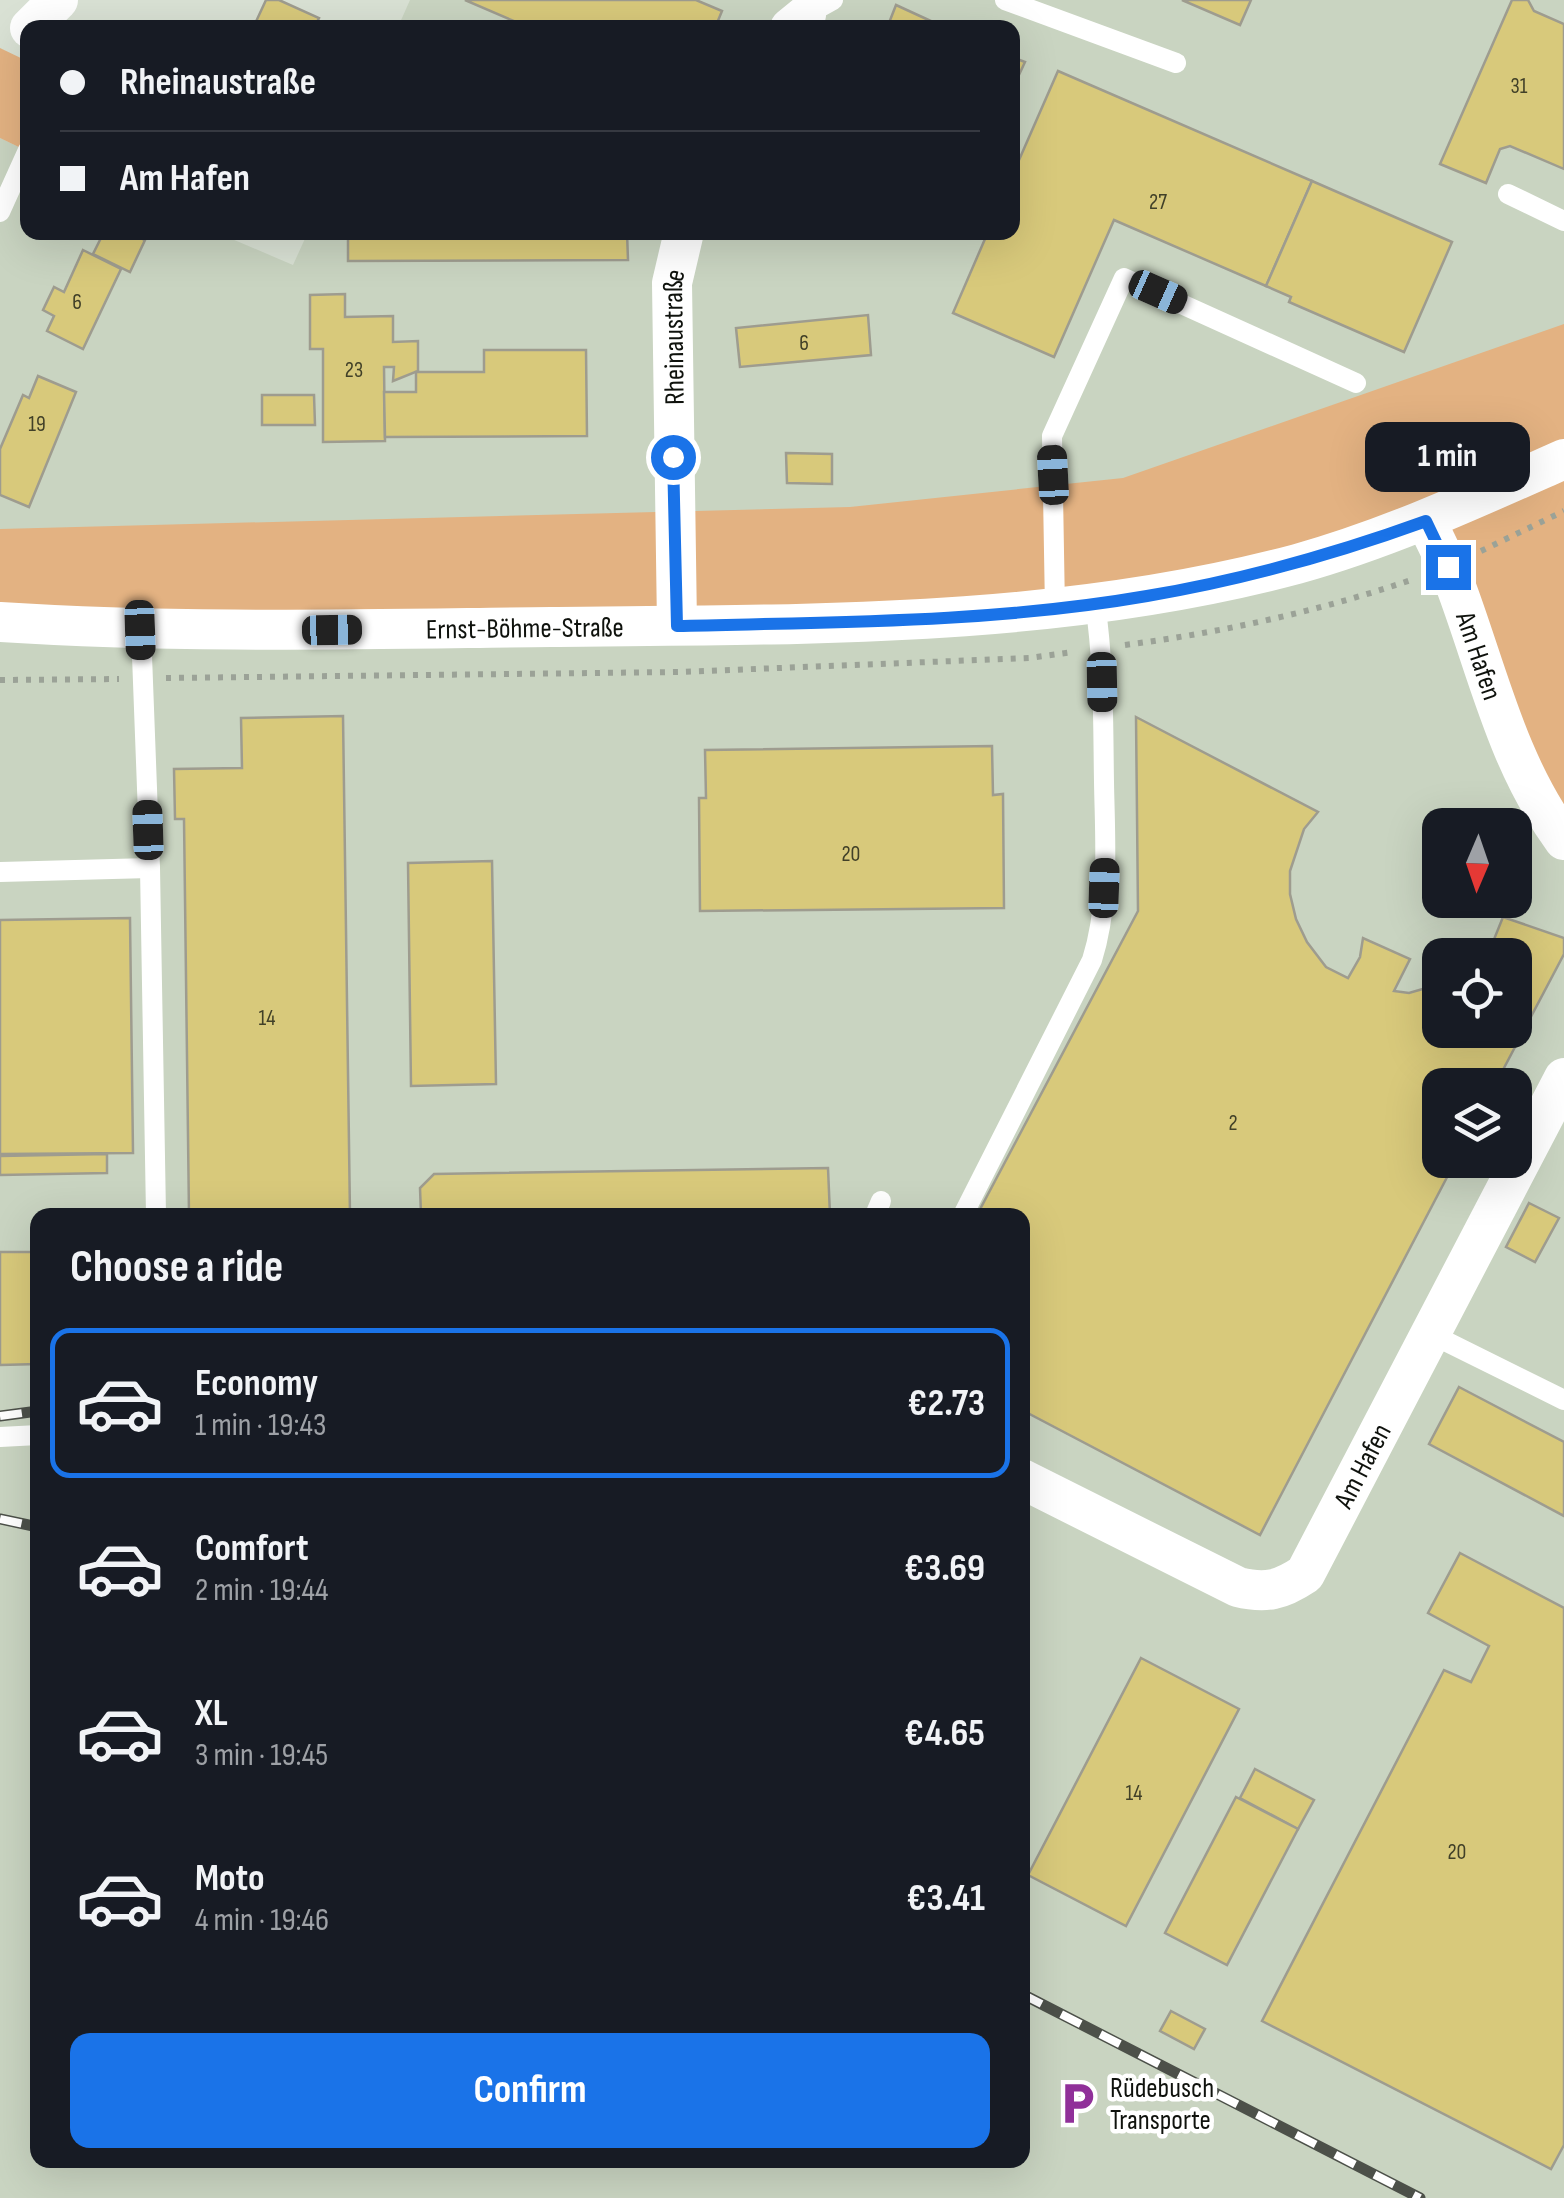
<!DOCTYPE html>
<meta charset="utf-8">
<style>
body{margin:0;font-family:"Sofia Sans Condensed",sans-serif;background:#20242c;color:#f1f3f6;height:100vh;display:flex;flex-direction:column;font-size:38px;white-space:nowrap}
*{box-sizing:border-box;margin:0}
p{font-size:32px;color:#9ea1a6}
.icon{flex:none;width:55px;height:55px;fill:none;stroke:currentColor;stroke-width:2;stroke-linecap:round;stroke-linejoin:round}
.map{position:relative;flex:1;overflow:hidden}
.panel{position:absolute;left:30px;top:1208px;width:1000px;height:960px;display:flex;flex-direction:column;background:#171b24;border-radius:20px;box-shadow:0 10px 40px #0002}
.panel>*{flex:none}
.top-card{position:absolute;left:20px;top:20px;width:1000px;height:220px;border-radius:20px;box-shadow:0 10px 40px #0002;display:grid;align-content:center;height:220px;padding:0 40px;background:#171b24}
.needle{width:65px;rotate:182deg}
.tools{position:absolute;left:1422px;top:808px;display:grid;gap:20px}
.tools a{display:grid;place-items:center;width:110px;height:110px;border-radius:20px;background:#171b24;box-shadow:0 10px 40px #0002;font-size:50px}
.end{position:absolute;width:45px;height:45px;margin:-22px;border:12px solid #1a73e8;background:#fff;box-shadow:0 0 0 5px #fff}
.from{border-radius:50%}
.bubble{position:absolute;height:70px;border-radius:20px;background:#171b24;box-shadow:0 10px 40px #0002;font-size:32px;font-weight:700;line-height:70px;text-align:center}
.car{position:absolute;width:30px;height:60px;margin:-30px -15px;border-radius:12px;box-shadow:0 0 8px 2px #0007;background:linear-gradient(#222 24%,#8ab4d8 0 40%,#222 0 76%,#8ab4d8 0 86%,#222 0)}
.top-card b{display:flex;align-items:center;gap:35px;height:95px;font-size:38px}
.top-card b+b{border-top:2px solid #363941}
.top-card i{width:25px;height:25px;background:#f1f3f6}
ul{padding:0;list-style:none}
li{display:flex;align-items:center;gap:30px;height:150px;margin:0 20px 15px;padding:0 20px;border:5px solid transparent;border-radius:20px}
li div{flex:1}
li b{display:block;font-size:38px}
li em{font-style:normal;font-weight:700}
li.active{border-color:#1a73e8}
li>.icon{width:90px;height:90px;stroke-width:1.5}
h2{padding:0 40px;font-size:45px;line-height:120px}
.button{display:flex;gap:20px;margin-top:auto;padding:20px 40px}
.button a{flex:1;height:115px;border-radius:20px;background:#1a73e8;color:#fff;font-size:40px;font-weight:700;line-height:115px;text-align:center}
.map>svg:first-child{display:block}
</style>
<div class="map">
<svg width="1564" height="2198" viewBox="0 0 1564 2198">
<rect width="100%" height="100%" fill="#d9e1d4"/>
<!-- built -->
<path fill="#c9d4c1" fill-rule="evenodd" d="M410,0h1154v2198h-1564v-2060l27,13 1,81 190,1 75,32 15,-33h704v-204l-614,-1zM1440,825h75v75h-75zM1440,955h75v75h-75zM1440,1085h75v75h-75zM38,1215h984v945h-984z"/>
<!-- green -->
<g fill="#e3b282">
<polygon points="0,48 27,61 27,151 0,138"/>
<polygon points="1564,324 1564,840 1426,521 1041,610 0,622 0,529 850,507 1123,478"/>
</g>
<!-- building -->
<g fill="#d8c97b" stroke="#9e9c8f" stroke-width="2.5">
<polygon points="266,0 279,0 319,18 314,28 253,28"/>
<polygon points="465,0 696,0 722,11 715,28 530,28"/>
<polygon points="1182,0 1251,0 1240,25"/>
<polygon points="1512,0 1528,0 1534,11 1564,24 1564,169 1510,146 1500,149 1486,183 1440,164"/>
<polygon points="896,5 946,28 887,28"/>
<polygon points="1012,57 1025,62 1012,90"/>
<polygon points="1058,71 1312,181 1266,286 1114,220 1054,357 953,313 988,232 1012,232 1012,176"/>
<polygon points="1312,181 1452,242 1404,352 1289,302 1291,297 1266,286"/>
<polygon points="104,232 128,232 145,240 130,272 93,254"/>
<polygon points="348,232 627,232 628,260 348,261"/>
<polygon points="83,250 121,269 83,349 47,331 54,316 43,310 54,287 64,292"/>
<polygon points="345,294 345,317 393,316 393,342 418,341 418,371 393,381 394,367 384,367 385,441 323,442 323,349 310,349 310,295"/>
<polygon points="868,315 871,355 740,367 736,328"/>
<polygon points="484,350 586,350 587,436 385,437 384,392 416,392 416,372 484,372"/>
<polygon points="38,376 76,392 29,507 0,495 0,449 23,395 29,398"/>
<polygon points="262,395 314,395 315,425 262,425"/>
<polygon points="786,453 832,454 832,484 787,483"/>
<polygon points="343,716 350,1215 189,1215 184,819 175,819 174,769 242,768 241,718"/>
<polygon points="1136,717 1318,812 1304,829 1290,871 1290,894 1296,919 1307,942 1326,967 1348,978 1360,957 1363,938 1410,959 1394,991 1409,993 1440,984 1440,1030 1515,1030 1515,955 1483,955 1493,942 1503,917 1564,938 1564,954 1495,1085 1440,1085 1440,1160 1456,1160 1260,1535 1022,1410 1022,1215 977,1215 1138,911"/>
<polygon points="992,746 993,795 1003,794 1004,908 700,911 699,798 706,798 705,750"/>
<polygon points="492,861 496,1084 411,1086 408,863"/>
<polygon points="130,918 133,1153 0,1154 0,920"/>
<polygon points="107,1154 107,1173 0,1175 0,1156"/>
<polygon points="828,1168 830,1215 421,1215 420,1188 434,1174"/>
<polygon points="1529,1203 1559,1218 1535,1262 1506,1247"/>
<polygon points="0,1252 38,1252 38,1364 0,1365"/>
<polygon points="1459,1387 1564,1442 1564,1516 1429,1444"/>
<polygon points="1460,1553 1564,1608 1564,2145 1551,2169 1262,2021 1444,1670 1471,1682 1489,1646 1428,1613"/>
<polygon points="1141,1658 1239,1709 1126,1926 1028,1875"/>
<polygon points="1255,1769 1314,1800 1298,1829 1240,1798"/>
<polygon points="1236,1797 1298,1829 1227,1965 1165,1933"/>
<polygon points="1171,2011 1205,2029 1194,2049 1160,2031"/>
</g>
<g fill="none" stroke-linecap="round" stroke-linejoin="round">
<!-- path -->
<g stroke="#9ba297" stroke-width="6" stroke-dasharray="5 8" stroke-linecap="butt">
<polyline points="1481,551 1564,511"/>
<path d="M1125,645c99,-13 195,-34 289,-66"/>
<polyline points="166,678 679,672 1029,658 1073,652"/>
<polyline points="0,680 119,679"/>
</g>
<!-- service -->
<g stroke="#fff" stroke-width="20">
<polyline points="1005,0 1176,63"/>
<polyline points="804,9 806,15 833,0"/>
<polyline points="1508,194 1564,221"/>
<polyline points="0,212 28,150"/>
<polyline points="1055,609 1052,436 1124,278 1356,383"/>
<polyline points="141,629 150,868 156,1215"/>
<polyline points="0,872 150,868"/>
<polyline points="875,1215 881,1201"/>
<path d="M963,1215l129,-255c18,-57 13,-119 12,-178 -1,-60 0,-119 -9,-179"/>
<polyline points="1431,1334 1564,1400"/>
<polyline points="0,1437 38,1435"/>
</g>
<!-- minor -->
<g stroke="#fff" stroke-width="40">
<polyline points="30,28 58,0"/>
<polyline points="790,28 806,15"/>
<path id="s1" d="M1426,521c10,21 21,42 29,63 33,88 52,179 109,256"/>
<path id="s2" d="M0,622c184,12 367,7 551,5 249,-3 503,2 746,-63 93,-26 179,-66 267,-105"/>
<path id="s3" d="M677,625l-5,-342 12,-51"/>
<path id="s4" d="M1022,1479l216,108c28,7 43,3 67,-13l259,-496"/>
</g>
<defs>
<g id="rail">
<polyline points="0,1416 38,1411"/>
<polyline points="0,1519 38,1527"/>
<polyline points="1022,1994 1420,2198"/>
</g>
</defs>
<!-- rail casing -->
<use href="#rail" stroke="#4c5049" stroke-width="11"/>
<!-- rail -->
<use href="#rail" stroke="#fff" stroke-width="8" stroke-dasharray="22" stroke-linecap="butt"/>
</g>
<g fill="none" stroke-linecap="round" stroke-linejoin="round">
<!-- route -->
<path stroke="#1a73e8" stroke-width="12" d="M673,457l4,169c156,-4 315,-3 470,-30 95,-16 188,-42 279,-75l22,46"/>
</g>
<!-- icons -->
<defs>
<symbol id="parking-bare" viewBox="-9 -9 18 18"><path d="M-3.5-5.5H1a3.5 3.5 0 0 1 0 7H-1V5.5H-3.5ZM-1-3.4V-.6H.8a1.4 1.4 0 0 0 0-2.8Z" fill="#903099" stroke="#fff" stroke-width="2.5" paint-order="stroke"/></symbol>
</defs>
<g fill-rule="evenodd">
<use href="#parking-bare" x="1046" y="2072" width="63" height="63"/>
</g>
<g text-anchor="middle" stroke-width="9" stroke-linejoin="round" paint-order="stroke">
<!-- number labels -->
<g font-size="22" fill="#414028">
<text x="1519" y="93">31</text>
<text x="1158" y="209">27</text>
<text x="77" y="309">6</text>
<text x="804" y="350">6</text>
<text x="354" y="377">23</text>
<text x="37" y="431">19</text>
<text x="851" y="861">20</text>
<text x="267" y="1025">14</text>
<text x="1233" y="1130">2</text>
<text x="1134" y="1800">14</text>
<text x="1457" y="1859">20</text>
</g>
<!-- street labels -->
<g font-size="28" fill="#0f120d" stroke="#fff">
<text dy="10" stroke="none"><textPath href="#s3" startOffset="288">Rheinaustraße</textPath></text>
<text dy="10" stroke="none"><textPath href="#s2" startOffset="525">Ernst-Böhme-Straße</textPath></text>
<text dy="10" stroke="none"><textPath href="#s1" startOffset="145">Am Hafen</textPath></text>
<text dy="10" stroke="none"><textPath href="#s4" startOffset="435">Am Hafen</textPath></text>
</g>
<!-- poi labels -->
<g font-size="28" fill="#0f120d" stroke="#fff" text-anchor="start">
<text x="1110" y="2097">Rüdebusch<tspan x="1110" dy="32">Transporte</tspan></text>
</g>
</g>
</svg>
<div class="tools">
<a><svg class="needle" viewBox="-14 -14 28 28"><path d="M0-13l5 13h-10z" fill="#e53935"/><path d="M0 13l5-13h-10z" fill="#9ea1a6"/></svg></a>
<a><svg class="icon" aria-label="locate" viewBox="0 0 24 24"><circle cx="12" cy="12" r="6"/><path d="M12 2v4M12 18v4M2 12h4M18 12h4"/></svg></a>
<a><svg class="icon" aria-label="layers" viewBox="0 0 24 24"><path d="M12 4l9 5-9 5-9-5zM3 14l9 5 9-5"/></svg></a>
</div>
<i class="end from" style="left:673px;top:457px"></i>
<i class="end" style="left:1448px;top:567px"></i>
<div class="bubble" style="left:1365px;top:422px;width:165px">1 min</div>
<i class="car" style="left:1158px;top:292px;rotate:114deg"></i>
<i class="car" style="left:1053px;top:475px;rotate:357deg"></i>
<i class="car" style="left:140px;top:630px;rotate:178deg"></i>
<i class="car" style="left:332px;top:630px;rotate:89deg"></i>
<i class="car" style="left:1102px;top:682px;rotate:179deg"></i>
<i class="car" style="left:148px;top:830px;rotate:358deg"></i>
<i class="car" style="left:1104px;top:888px;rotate:2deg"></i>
<div class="top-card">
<b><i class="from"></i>Rheinaustraße</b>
<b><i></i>Am Hafen</b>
</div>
<section class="panel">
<h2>Choose a ride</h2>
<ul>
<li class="active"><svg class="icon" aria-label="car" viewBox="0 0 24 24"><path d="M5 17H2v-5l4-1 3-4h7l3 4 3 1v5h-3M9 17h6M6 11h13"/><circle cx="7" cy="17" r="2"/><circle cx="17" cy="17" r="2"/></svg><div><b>Economy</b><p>1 min · 19:43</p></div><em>€2.73</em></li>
<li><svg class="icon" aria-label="car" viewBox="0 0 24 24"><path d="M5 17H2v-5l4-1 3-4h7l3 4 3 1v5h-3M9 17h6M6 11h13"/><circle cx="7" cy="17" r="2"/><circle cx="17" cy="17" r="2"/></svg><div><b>Comfort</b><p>2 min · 19:44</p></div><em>€3.69</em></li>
<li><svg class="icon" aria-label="car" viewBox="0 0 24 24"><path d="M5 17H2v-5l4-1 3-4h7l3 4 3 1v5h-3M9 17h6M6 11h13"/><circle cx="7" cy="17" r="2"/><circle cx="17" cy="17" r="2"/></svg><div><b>XL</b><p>3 min · 19:45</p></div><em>€4.65</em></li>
<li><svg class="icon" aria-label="car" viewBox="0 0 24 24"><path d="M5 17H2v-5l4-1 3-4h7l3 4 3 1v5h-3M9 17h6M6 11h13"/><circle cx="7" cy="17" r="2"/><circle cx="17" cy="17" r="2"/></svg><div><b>Moto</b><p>4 min · 19:46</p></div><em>€3.41</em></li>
</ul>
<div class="button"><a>Confirm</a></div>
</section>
</div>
